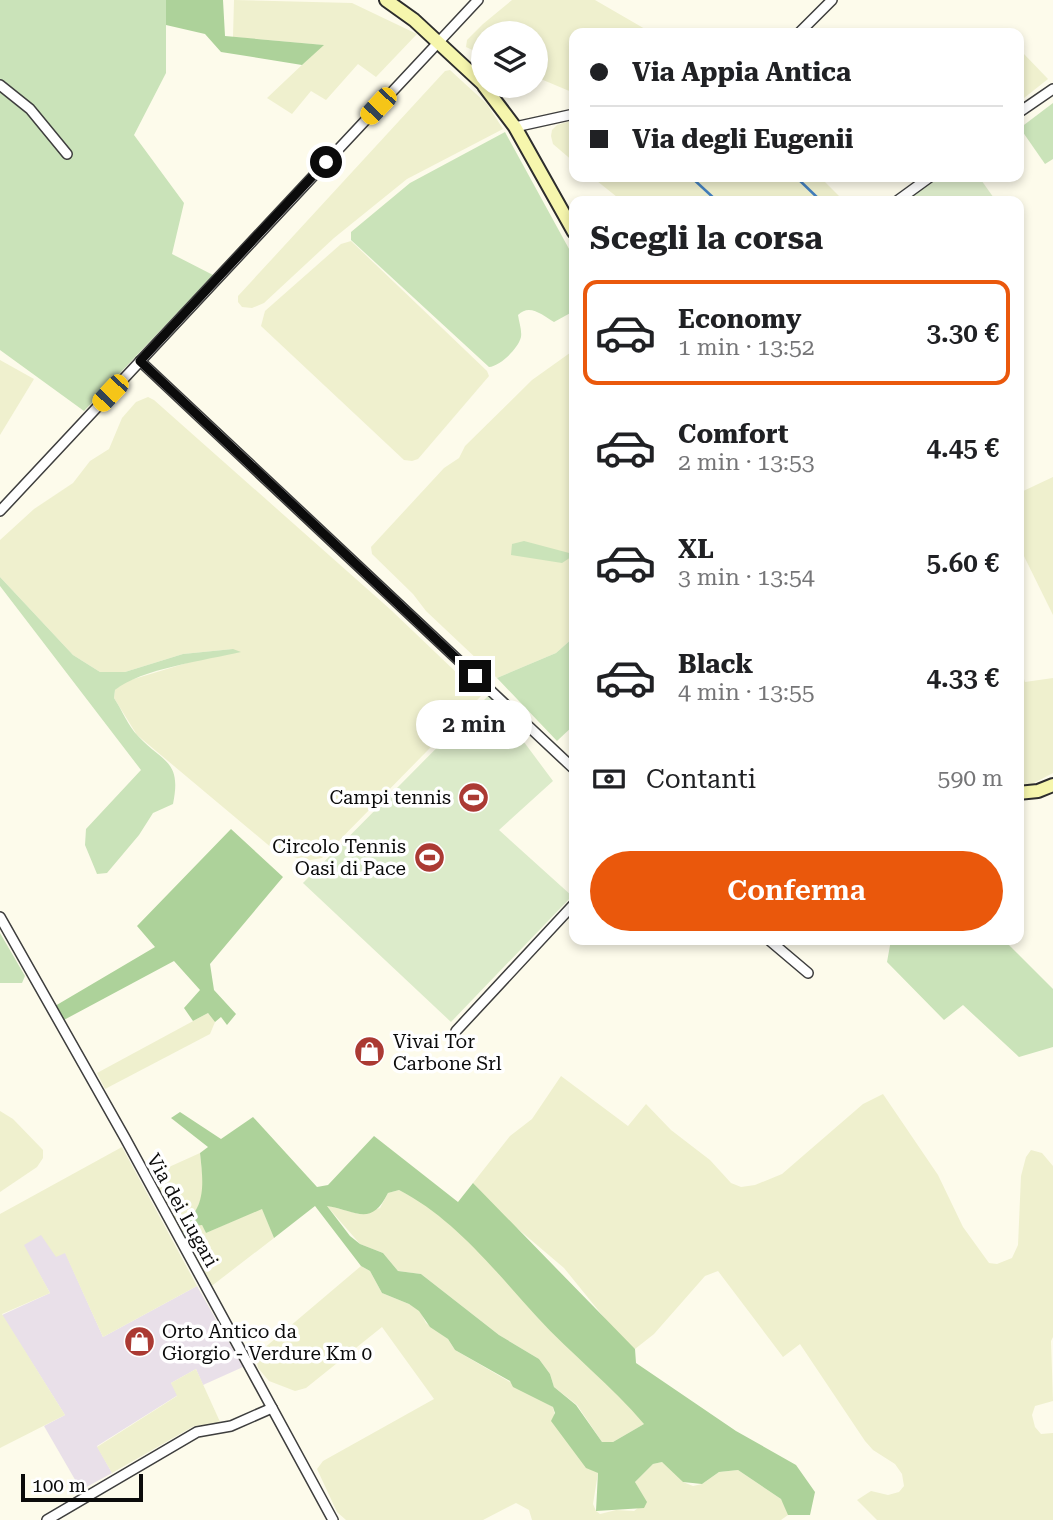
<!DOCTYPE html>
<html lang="it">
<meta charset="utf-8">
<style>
body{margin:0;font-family:"Roboto Serif",serif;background:#f6f6f6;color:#202124;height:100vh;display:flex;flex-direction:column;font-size:26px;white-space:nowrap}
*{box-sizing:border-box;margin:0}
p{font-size:23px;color:#757577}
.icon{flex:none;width:38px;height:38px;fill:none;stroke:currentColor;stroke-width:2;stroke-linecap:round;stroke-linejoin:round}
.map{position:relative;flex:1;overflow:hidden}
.panel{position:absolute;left:569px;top:196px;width:455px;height:749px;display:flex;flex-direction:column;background:#fff;border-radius:14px;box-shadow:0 4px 10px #0003}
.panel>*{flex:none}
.hud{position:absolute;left:569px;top:28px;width:455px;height:154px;border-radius:14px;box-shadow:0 4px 10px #0003;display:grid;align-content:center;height:154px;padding:0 21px;background:#fff}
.fabs{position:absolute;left:471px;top:21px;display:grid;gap:14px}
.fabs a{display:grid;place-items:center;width:77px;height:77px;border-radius:50%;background:#fff;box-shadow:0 4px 10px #0003;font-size:35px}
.scale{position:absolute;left:21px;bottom:18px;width:122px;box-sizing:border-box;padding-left:7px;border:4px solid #0b0b0b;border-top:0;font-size:19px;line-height:24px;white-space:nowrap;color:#0b0b0b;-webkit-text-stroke:5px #fff;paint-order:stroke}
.end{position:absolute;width:32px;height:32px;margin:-16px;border:9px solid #0b0b0b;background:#fff;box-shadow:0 0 0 4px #fff}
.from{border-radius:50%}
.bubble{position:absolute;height:49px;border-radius:24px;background:#fff;box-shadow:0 4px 10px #0003;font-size:23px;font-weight:600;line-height:49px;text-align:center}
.car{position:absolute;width:21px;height:42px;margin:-21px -10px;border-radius:9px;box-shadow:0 0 5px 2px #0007;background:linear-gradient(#f5c518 24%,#345 0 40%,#f5c518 0 76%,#345 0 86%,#f5c518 0)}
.hud b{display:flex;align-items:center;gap:24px;height:66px;font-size:26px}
.hud b+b{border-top:2px solid #e0e0e0}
.hud i{width:18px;height:18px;background:#202124}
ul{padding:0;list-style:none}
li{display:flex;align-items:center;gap:21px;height:105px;margin:0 14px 10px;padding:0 7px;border:4px solid transparent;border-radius:14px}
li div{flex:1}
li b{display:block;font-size:26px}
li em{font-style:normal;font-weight:600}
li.on{border-color:#ea580c}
li>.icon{width:63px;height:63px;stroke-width:1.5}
h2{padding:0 21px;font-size:32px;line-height:84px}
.pay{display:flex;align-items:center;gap:18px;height:77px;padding:0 21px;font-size:26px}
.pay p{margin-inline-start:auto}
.primary-button{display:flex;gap:14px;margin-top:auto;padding:14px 21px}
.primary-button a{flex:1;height:80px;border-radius:42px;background:#ea580c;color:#fff;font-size:28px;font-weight:600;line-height:80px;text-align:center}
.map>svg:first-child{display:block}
</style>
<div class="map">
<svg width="1053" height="1520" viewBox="0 0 1053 1520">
<rect width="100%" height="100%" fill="#fdfbeb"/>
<!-- industrial -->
<polygon fill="#e9e0e9" points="41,1234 65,1252 103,1337 197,1286 243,1367 203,1385 196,1369 171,1383 178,1395 97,1446 112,1473 81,1490 44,1426 65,1415 2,1315 50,1293 23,1245"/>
<!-- farmland -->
<g fill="#eff0ce">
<polygon points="234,0 352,3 417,34 376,77 358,64 326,100 311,91 292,114 267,98 323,45 233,37"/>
<polygon points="512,0 595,0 652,33 574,33 574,93 536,77 536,33 483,33 483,55 466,47 467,40 483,24"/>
<polygon points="1022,52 1048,79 1019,102 1019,54"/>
<polygon points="450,70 487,104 503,129 407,179 334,238 264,303 252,308 242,307 238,302 238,296 445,71"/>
<polygon points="574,120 574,162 553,144 551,136 552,130 557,125"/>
<polygon points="592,177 820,177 844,201 622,201"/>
<polygon points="351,241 487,371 489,376 418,459 412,461 404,460 261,326 265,311 341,244"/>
<polygon points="574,350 574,637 556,653 497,678 426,611 413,594 372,554 371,547 444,468 459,458 465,446 532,380"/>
<polygon points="0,360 34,379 0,435"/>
<polygon points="148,397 154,400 391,610 481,696 322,858 305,861 273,849 137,735 114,698 115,690 124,682 233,649 183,654 125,672 100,672 73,655 0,577 0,540 34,509 73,483 90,461 109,449 122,418 136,402"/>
<polygon points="1053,477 1053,615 1018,544 1019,493"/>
<polygon points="1019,664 1025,682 1053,678 1053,773 1032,784 1019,785"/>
<polygon points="208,1013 215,1022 210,1034 105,1089 97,1073"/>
<polygon points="561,1076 628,1126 646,1104 671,1130 710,1160 731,1183 741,1187 755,1185 782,1174 863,1104 883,1094 938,1175 963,1227 989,1263 997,1264 1012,1258 1018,1245 1021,1176 1026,1157 1031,1150 1042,1153 1053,1166 1053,1337 1051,1341 1053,1401 1035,1406 1032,1415 1035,1427 1041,1434 1053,1433 1053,1520 877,1520 857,1500 871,1491 888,1495 899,1492 904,1486 902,1474 895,1464 873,1450 865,1441 800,1344 783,1357 718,1271 705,1276 654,1334 635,1349 615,1331 564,1268 505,1218 473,1183 510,1136 532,1119"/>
<polygon points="0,1111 13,1119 43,1150 43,1158 37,1167 0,1192"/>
<polygon points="122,1147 197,1286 103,1337 65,1253 56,1257 41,1235 24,1245 50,1293 2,1314 65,1415 0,1448 0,1214"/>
<polygon points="200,1153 204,1191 194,1217 183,1225 202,1225 206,1233 262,1208 274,1238 209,1288 149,1176"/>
<polygon points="399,1190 423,1202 485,1254 537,1317 646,1419 644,1424 613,1442 602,1442 577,1405 554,1387 550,1374 539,1359 499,1335 421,1274 398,1271 383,1253 360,1244 326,1205 359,1214 380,1208 388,1193"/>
<polygon points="361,1266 370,1271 382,1293 409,1304 420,1311 426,1323 448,1339 455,1350 553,1407 555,1417 598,1473 593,1504 596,1511 600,1514 616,1510 634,1511 646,1502 635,1482 653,1464 662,1462 670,1465 683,1482 693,1486 702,1484 719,1472 738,1470 781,1499 788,1510 788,1515 781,1520 532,1520 529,1510 516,1503 483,1520 346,1520 337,1512 317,1469 323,1461 434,1399 382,1327 306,1388 295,1391 269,1381 258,1368 256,1355"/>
<polygon points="196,1369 221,1424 194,1426 112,1473 97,1447 177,1396 171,1383"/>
</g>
<!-- green -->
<g fill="#cae3b9">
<polygon points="0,0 166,0 166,73 134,135 184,203 172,254 213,275 84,411 0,350"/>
<polygon points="1053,103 1053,159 1045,164 1020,128"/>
<path d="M505,132l69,126v53l-20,11c-11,-6 -24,-19 -36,-7 1,7 4,15 3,22 -3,12 -21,29 -32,30l-138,-127v-8l59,-49z"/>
<polygon points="524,541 573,554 574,555 562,563 511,555 512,544"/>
<path d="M0,577l73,78 27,17h25l58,-18 50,-5 8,3c-34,8 -101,17 -126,38l-1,8c8,12 14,28 24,38 25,27 44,24 35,68l-20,9 -14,22 -32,38 -10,1 -12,-29 1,-16 55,-59 -141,-184z"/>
<polygon points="574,637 574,725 557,741 497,678 556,653"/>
<polygon points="0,933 25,976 22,983 0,983"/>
<polygon points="891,940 1004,940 1053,989 1053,1047 1019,1057 963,1005 944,1020 887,962"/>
</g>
<!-- forest -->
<g fill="#add29a" fill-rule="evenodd">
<polygon points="166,0 223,0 225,36 324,45 302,65 221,52 205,34 166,25"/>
<polygon points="231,829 283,877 210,964 214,990 236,1014 227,1025 221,1017 215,1022 208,1013 193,1021 184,1008 200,990 174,961 62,1021 55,1006 155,947 137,926"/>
<path d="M180,1112l41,27 32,-22 64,70 11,-2 46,-49 84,66 15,-19 162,166 1,14 100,68 60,34 19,27 -5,23h-22l-7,-16 -43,-29 -19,2 -17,12 -19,-2 -21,-20 -9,2 -18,18 12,20 -3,6 -48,3 2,-38 -12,-5 -35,-47 4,-8 -2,-6 -40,-20 -3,-6 -55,-31 -7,-11 -18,-12 -11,-16 -10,-7 -27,-11 -12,-22 -9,-5 -46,-60 -41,32 -12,-29 -56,24 -4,-8 -8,1 -5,12 -6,-1v-12c24,-19 20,-44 17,-72l8,-6 -37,-29zM399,1190c55,28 97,82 138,127 34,37 75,69 107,107l-31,18h-11l-26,-37 -22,-18 -4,-13 -11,-15 -40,-24 -78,-61 -23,-3 -15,-18 -23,-9 -10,-8 -23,-30c30,5 44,21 61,-13z"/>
</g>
<!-- pitch -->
<g fill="#dcebca">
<polygon points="937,177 979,177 996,201 903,201"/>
<polygon points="489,695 553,781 499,830 572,896 451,1022 303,883"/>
</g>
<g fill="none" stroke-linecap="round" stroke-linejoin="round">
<!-- stream -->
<g stroke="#4480be" stroke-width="2.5">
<polyline points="691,177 717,201"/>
<polyline points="796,177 821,201"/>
</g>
</g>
<!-- building -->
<polygon fill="#524d49" points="138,1328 151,1349 140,1355 128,1334"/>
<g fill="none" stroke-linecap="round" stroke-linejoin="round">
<defs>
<g id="minor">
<polyline points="799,33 832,0"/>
<polyline points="0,85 30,109 67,154"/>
<polyline points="1018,113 1053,89"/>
<polyline points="515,127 574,114"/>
<polyline points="897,201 930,177"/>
<polyline points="140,361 574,769"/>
<polyline points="0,511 478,0"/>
<polyline points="0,917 125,1138 333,1520"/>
<polyline points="769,940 808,973"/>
<polyline points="456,1031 574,904"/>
<polyline points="47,1520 197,1432 231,1426 272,1408"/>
</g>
<g id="secondary">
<polyline points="386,0 414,20 483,84"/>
<polyline points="484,86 515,127 574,232"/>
<polyline points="1018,793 1038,791 1053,785"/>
</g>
</defs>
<!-- minor casing -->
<use href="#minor" stroke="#3e3e3e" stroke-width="12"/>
<!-- secondary casing -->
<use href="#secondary" stroke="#2d2d2d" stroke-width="16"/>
<!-- minor -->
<use href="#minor" stroke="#fff" stroke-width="9"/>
<!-- secondary -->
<use href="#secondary" stroke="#f6f6ad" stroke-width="12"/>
</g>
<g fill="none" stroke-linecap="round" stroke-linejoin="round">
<!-- route -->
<polyline stroke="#0b0b0b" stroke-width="9" points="326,162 140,361 475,676"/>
</g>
<!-- icons -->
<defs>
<symbol id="stadium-disc" viewBox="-11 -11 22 22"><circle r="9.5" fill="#ab3a33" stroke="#fff"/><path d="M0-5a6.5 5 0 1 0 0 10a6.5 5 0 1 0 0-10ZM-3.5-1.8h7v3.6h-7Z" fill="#fff"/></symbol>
<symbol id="shop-disc" viewBox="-11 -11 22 22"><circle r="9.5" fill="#ab3a33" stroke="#fff"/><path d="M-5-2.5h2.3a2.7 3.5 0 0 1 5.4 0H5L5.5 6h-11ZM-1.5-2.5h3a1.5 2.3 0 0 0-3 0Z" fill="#fff"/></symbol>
</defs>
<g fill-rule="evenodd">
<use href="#stadium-disc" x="456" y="780" width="35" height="35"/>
<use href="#stadium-disc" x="412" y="840" width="35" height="35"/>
<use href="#shop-disc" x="352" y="1034" width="35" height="35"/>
<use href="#shop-disc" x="122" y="1324" width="35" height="35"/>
</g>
<g text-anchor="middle" stroke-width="7" stroke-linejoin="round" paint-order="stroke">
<!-- poi labels -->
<g font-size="19" fill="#0b0b0b" stroke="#fff" text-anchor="end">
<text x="451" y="804">Campi tennis</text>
<text x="406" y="853">Circolo Tennis<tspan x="406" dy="22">Oasi di Pace</tspan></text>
<text x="393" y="1048" text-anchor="start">Vivai Tor<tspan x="393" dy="22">Carbone Srl</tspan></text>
<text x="162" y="1338" text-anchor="start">Orto Antico da<tspan x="162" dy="22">Giorgio - Verdure Km 0</tspan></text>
</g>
<!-- street labels -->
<g font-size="19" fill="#0b0b0b" stroke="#fff">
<text transform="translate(183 1210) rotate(61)" y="7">Via dei Lugari</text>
</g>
</g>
</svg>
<div class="fabs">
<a><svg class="icon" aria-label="layers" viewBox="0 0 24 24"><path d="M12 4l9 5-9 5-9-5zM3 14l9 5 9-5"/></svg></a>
</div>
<div class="scale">100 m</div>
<i class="end from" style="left:326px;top:162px"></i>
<i class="end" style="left:475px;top:676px"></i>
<div class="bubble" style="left:416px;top:700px;width:116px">2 min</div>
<i class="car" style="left:378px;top:106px;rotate:223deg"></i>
<i class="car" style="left:110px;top:393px;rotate:223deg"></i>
<div class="hud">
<b><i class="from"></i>Via Appia Antica</b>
<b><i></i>Via degli Eugenii</b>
</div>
<section class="panel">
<h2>Scegli la corsa</h2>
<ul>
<li class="on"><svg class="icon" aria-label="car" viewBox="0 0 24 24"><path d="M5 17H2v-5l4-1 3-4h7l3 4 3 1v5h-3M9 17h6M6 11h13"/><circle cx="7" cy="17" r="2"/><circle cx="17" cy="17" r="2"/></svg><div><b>Economy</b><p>1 min · 13:52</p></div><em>3.30 €</em></li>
<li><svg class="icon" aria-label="car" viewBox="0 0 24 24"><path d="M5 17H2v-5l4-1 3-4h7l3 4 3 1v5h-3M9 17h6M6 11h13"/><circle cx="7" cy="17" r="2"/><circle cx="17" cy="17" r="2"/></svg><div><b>Comfort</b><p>2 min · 13:53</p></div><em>4.45 €</em></li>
<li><svg class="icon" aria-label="car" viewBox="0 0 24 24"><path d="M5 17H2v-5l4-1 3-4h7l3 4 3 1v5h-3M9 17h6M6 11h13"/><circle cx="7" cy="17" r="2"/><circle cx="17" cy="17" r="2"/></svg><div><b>XL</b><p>3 min · 13:54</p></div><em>5.60 €</em></li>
<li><svg class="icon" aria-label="car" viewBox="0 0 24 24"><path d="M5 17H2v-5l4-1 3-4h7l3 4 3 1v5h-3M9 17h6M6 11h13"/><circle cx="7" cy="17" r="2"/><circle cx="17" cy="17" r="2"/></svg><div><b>Black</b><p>4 min · 13:55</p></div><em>4.33 €</em></li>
</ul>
<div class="pay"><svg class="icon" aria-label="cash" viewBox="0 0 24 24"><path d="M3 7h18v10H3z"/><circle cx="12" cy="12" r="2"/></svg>Contanti<p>590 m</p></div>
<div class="primary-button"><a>Conferma</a></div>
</section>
</div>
